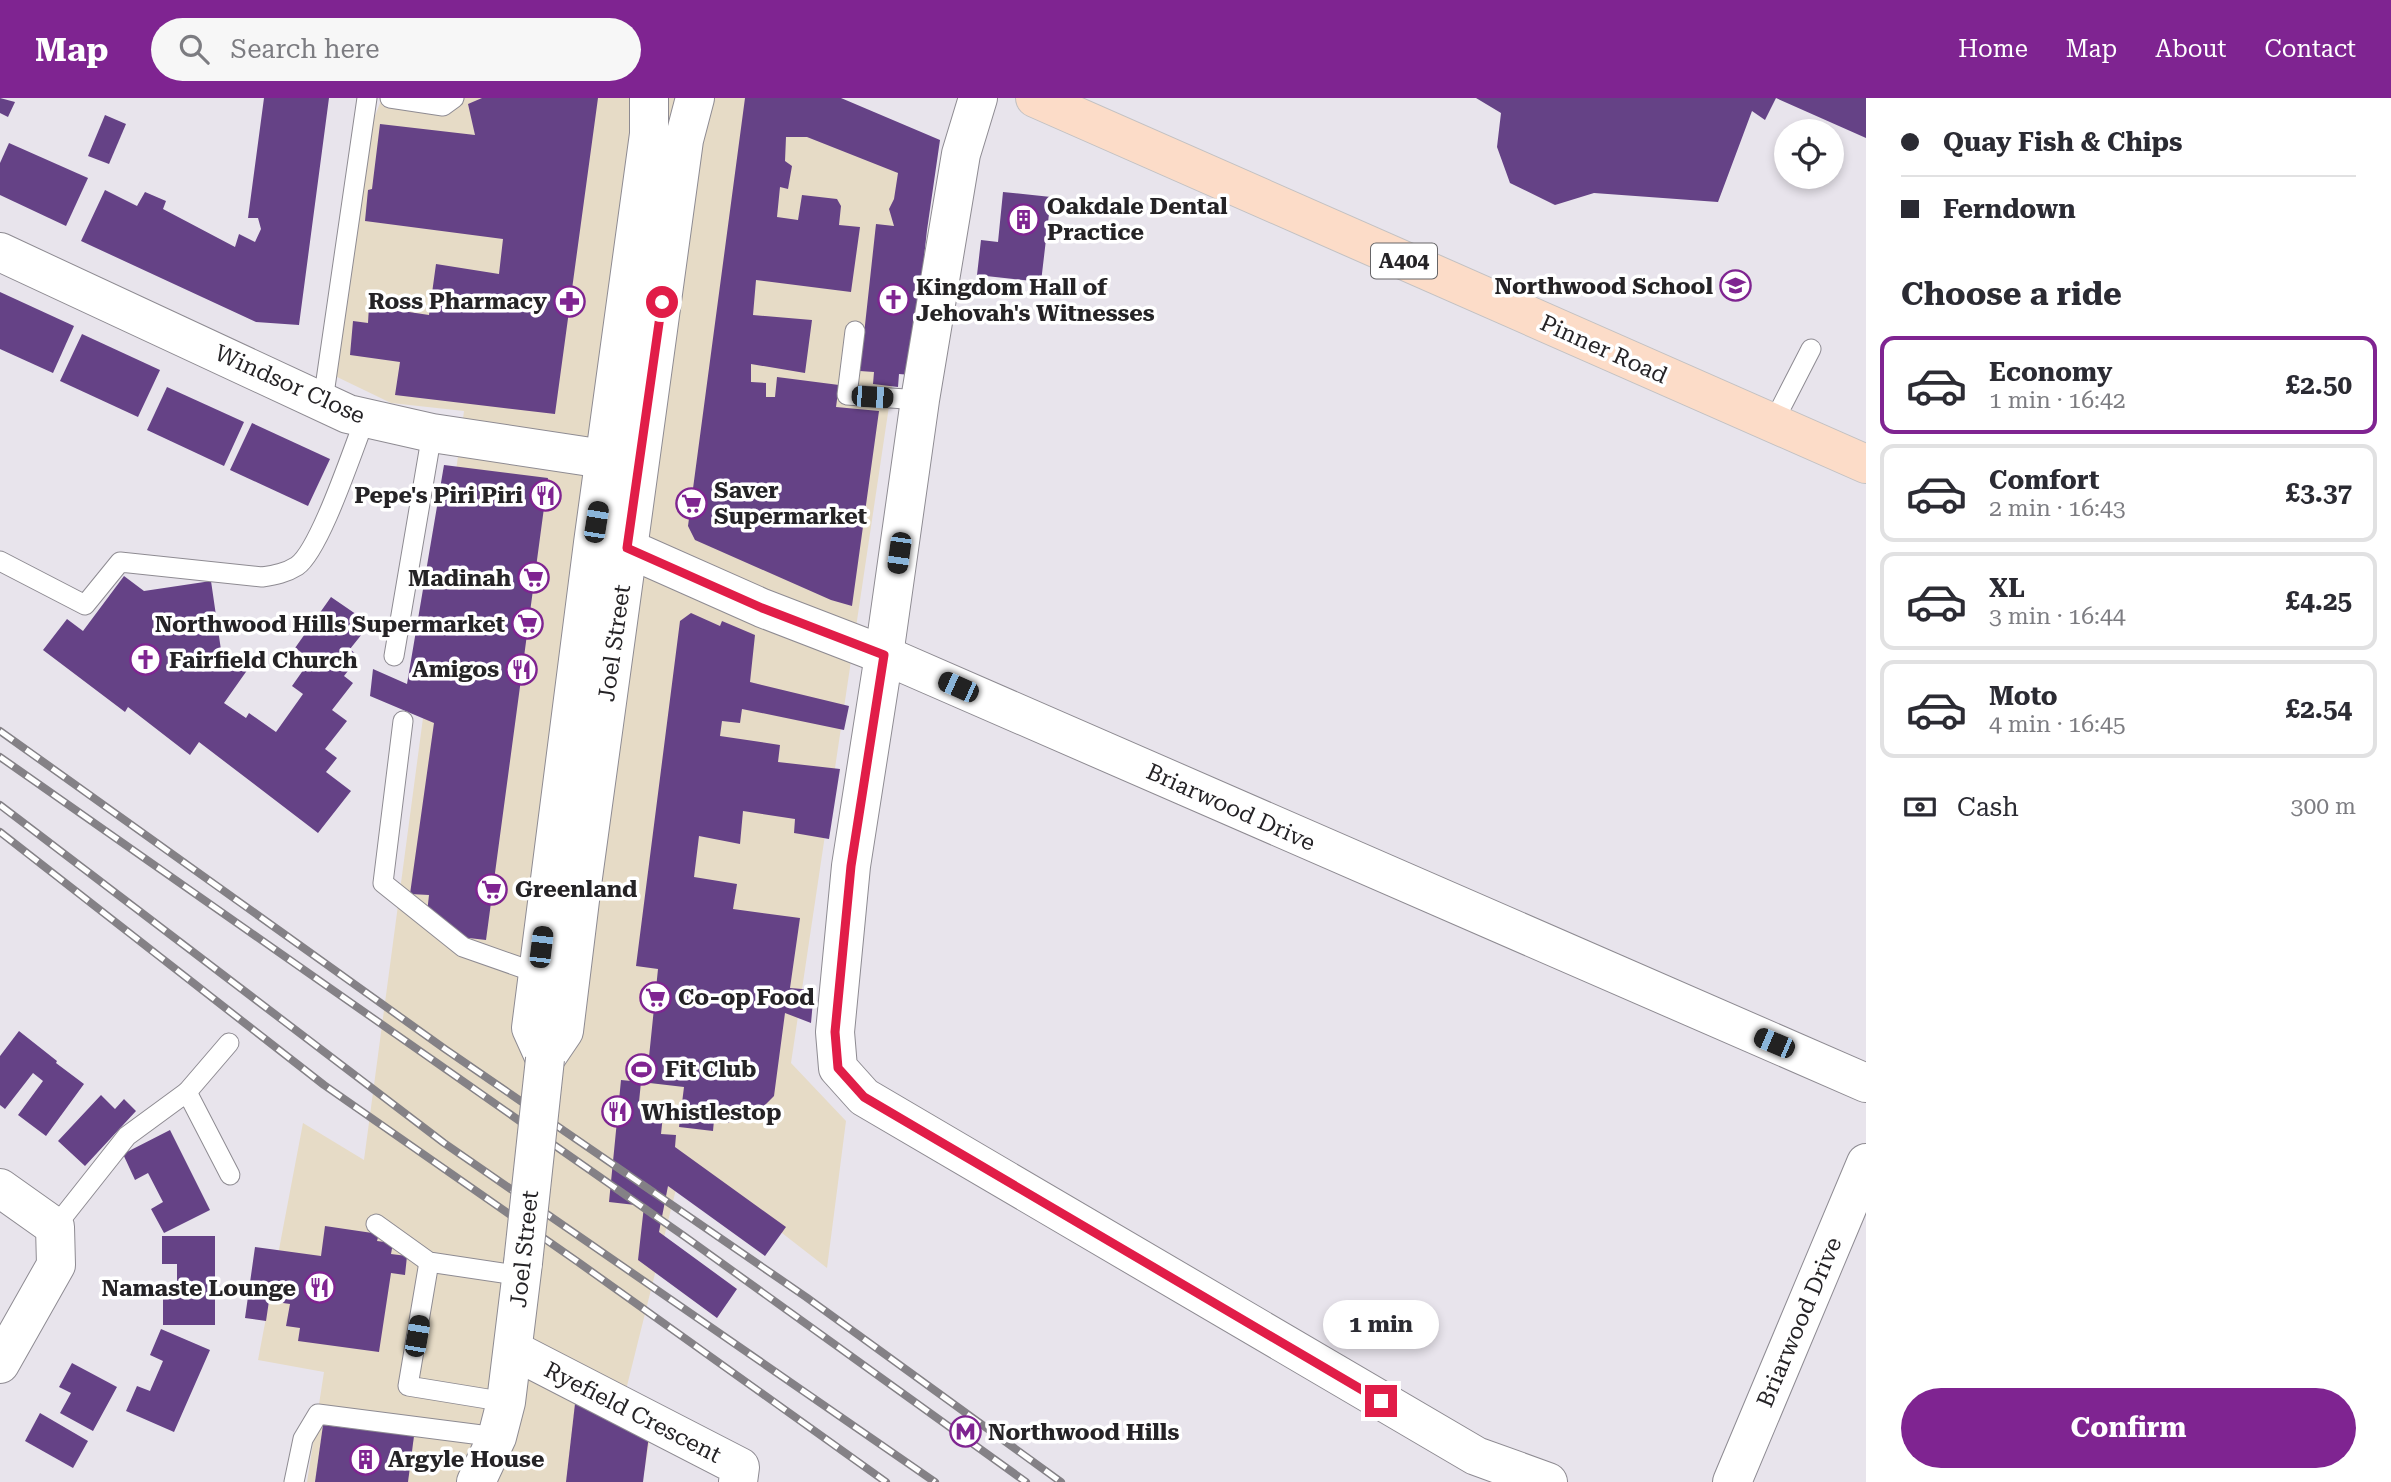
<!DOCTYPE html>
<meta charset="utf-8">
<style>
body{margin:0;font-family:"Roboto Serif",serif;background:#f7f7f7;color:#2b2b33;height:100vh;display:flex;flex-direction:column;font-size:26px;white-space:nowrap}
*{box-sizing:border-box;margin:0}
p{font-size:23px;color:#7c7c81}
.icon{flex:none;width:38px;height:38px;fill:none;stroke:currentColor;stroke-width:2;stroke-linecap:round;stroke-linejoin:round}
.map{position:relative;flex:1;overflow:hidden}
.drawer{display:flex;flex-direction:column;background:#fff;width:525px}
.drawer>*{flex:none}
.hud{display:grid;align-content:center;height:154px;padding:0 35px;background:#fff}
.tools{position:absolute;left:1774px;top:21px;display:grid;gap:14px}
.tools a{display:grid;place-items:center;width:70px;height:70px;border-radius:50%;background:#fff;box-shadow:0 4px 10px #0003;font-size:35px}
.end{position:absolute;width:32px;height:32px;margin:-16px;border:9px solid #e11d48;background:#fff;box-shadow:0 0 0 4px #fff}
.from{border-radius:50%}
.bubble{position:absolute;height:49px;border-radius:24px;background:#fff;box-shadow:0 4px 10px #0003;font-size:23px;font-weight:700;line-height:49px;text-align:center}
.car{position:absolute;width:21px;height:42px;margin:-21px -10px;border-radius:9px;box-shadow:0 0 5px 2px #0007;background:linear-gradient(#222 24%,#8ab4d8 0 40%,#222 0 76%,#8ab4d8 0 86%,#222 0)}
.hud b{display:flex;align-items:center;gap:24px;height:66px;font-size:26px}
.hud b+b{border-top:2px solid #e1e1e2}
.hud i{width:18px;height:18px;background:#2b2b33}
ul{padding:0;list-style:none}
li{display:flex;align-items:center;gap:21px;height:98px;margin:0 14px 10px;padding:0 21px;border:4px solid #e1e1e2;border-radius:14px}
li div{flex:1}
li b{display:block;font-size:26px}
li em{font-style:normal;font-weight:700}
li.current{border-color:#7f2491}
li>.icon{width:63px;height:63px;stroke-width:1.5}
h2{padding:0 35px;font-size:32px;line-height:84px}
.pay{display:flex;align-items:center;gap:18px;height:77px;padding:0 35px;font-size:26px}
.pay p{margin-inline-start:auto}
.button{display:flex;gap:14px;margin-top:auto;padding:14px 35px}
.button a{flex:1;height:80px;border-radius:42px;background:#7f2491;color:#fff;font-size:28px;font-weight:700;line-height:80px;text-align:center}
header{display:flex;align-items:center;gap:42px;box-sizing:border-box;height:98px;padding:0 35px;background:#7f2491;color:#fff}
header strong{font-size:33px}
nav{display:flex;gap:38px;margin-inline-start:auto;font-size:24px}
.search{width:490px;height:63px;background:#f7f7f7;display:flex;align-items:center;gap:18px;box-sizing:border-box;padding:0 24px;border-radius:38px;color:#7c7c81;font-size:26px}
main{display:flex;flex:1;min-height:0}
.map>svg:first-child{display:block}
</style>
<header>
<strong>Map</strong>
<div class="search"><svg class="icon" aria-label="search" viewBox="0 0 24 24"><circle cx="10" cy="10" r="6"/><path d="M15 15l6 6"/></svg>Search here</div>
<nav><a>Home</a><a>Map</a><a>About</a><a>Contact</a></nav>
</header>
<main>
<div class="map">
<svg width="1866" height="1384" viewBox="0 0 1866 1384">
<rect width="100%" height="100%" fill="#e8e4ec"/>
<!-- commercial -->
<polygon fill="#e6dbc6" points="382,0 828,0 929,40 791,965 846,1023 827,1170 684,1059 622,1308 653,1324 642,1384 307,1384 324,1274 258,1262 303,1025 364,1062 464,313 391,305 335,278 373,23"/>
<!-- building -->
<g fill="#654286">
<polygon points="0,0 15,4 8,19 0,15"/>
<polygon points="264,0 329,0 299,227 256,224 81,143 105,92 137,108 145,94 166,103 163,111 235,149 239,136 255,144 261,131 258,120 248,120"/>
<polygon points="482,0 598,0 555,316 395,297 400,264 350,257 353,223 368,225 369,208 429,217 436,166 499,176 503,141 365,123 368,92 372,91 380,26 475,37 468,6"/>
<polygon points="745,0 841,0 940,42 927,132 911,277 899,276 898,289 873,286 874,274 860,273 876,126 894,128 889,111 894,101 898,75 807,39 786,39 785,63 792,68 788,91 780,89 777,119 798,122 802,97 837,101 841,108 839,127 860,129 851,194 756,182 753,217 812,222 805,275 751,266 751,284 766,285 766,299 775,299 777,279 839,287 836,309 879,313 852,508 831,502 695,442 688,428"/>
<polygon points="1476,0 1866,0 1866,40 1776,0 1765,22 1752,13 1718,104 1594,95 1555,107 1510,85 1497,49 1501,15"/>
<polygon points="105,17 126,26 109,66 88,58"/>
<polygon points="9,45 88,80 66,128 0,97 0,65"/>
<polygon points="1003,94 1051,99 1041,184 977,177 981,142 998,144"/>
<polygon points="0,194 74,228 53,275 0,251"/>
<polygon points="82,236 160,272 138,319 60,283"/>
<polygon points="167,289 244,324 224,368 147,332"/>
<polygon points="252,325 330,361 308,408 230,372"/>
<polygon points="444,367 548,380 486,842 460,839 427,815 429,797 410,796 434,625 370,598 373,571 407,586"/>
<polygon points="124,478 144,493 211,483 221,552 248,571 224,605 246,620 249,615 276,634 303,596 292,588 311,561 295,550 331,499 366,523 366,531 350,551 359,559 344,578 353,585 332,612 347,623 325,651 337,660 326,674 351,693 318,735 199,644 190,657 128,609 125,614 43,552 67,521 83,533"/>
<polygon points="691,515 720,528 722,523 755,537 750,584 849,608 844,632 742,611 740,625 722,623 720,638 780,647 778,664 840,671 829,741 794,735 795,721 743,713 740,746 699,738 694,779 737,786 733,811 800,820 790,890 814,892 811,925 785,915 774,998 761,1011 731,1008 729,1025 714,1022 713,1033 679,1029 684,989 641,984 639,1004 664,1007 661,1036 676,1037 675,1049 786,1129 765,1158 668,1088 659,1134 737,1191 717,1220 638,1162 644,1108 609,1104 621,982 641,984 642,959 649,959 658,871 636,868 680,523"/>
<polygon points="19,933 57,963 56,965 84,986 46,1038 18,1017 43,983 33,975 5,1011 0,1007 0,958"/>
<polygon points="101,997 115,1011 124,1001 136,1013 85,1068 58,1043"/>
<polygon points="170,1032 210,1112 164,1135 151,1111 163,1104 148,1075 135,1082 123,1056"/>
<polygon points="325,1128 379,1136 377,1143 393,1145 391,1156 407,1158 405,1177 391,1175 379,1254 298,1243 300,1230 286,1228 290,1206 269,1203 266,1223 245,1220 255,1149 321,1158"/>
<polygon points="162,1138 215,1138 215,1227 163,1227 163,1200 177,1200 177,1166 162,1166"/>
<polygon points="161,1231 210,1252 174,1334 126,1313 137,1288 150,1293 163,1263 150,1257"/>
<polygon points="72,1265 117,1289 93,1333 60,1315 71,1295 59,1289"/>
<polygon points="576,1297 649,1337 643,1384 566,1384"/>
<polygon points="40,1315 88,1343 73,1370 25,1343"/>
<polygon points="323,1327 414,1338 408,1384 315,1384"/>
</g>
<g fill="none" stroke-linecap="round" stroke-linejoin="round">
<defs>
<g id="service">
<polyline points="390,0 443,8 454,0"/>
<polyline points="855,233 847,297 920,302"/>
<polyline points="323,303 367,0"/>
<polyline points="1773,325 1811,251"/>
<path d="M0,463l85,44 35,-43 142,15c13,-2 24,-4 35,-11 23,-16 56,-117 68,-147"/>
<polyline points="394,558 432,335"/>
<polyline points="403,623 383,785 463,849 537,875"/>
<polyline points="187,994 229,945"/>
<polyline points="376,1126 429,1164 522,1178"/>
<polyline points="55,1129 127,1038 187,994 230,1077"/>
<polyline points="429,1164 408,1288 506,1304"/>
<polyline points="294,1384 303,1341 318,1316 497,1339"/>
</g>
<g id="minor">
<polyline points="978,0 961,56 920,302 884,557 851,768 835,934 838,970 864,999 1476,1358 1548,1384"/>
<polyline points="0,154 348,316 432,335 637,366"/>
<polyline points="597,445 627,450 762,510 884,557 1866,985"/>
<polyline points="0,1090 55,1129 56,1167 0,1266"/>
<polyline points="513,1252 740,1369 738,1384"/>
<polyline points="1732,1384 1866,1065"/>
</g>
<g id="secondary">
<polyline points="545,961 564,933 581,794 684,42 695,0"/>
<polyline points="545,961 531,930 593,445 649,36 649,0"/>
<polyline points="476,1384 497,1339 506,1304 523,1165"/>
</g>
<polyline id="primary" points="1035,0 1866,366"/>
</defs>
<!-- service casing -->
<use href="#service" stroke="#8e8b92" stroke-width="21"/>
<!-- minor casing -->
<use href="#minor" stroke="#8e8b92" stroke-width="40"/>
<!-- secondary casing -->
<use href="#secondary" stroke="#8e8b92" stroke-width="40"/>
<!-- primary casing -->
<use href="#primary" stroke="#c2c1c2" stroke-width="40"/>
<!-- service -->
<use href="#service" stroke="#fff" stroke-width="19"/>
<!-- minor -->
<use href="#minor" stroke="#fff" stroke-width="38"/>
<!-- secondary -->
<use href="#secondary" stroke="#fff" stroke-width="38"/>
<!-- primary -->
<use href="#primary" stroke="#fcdcc8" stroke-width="38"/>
<defs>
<g id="rail">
<polyline points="0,633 445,951 806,1199 1061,1384"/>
<polyline points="0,659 684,1138 1026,1384"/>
<polyline points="0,707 444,1045 935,1384"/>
<polyline points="0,734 324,987 578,1164 886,1384"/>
</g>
</defs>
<!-- rail casing -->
<use href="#rail" stroke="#848186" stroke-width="8"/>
<!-- rail -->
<use href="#rail" stroke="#fff" stroke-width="5" stroke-dasharray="16" stroke-linecap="butt"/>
<defs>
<polyline id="secondary-bridge" points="523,1165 545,961"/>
</defs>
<!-- secondary-bridge casing -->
<use href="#secondary-bridge" stroke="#8e8b92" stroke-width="40" stroke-linecap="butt"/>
<!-- secondary-bridge -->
<use href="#secondary-bridge" stroke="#fff" stroke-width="38"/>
</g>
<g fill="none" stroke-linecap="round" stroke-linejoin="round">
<!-- route -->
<polyline stroke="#e11d48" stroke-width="9" points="662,204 627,450 762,510 884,557 851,768 835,934 838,970 864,999 1381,1303"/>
</g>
<!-- icons -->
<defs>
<symbol id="building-ring" viewBox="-11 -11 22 22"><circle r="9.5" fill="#fff" stroke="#7f2491" stroke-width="1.5"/><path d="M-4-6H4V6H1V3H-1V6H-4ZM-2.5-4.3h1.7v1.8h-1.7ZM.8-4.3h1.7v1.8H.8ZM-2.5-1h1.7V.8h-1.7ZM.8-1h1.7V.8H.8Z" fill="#7f2491"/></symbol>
<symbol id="school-ring" viewBox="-11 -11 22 22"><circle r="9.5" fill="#fff" stroke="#7f2491" stroke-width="1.5"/><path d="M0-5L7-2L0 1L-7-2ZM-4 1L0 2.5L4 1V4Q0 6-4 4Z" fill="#7f2491"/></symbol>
<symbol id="church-ring" viewBox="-11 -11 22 22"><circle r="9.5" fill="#fff" stroke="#7f2491" stroke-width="1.5"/><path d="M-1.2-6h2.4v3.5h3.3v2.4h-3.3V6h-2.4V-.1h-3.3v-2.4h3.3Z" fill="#7f2491"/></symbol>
<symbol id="pharmacy-ring" viewBox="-11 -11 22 22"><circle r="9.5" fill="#fff" stroke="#7f2491" stroke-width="1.5"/><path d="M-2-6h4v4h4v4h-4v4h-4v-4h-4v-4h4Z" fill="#7f2491"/></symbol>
<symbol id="restaurant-ring" viewBox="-11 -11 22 22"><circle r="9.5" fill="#fff" stroke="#7f2491" stroke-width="1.5"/><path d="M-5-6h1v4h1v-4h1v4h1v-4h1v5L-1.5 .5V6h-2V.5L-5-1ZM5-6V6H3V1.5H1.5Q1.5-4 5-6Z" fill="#7f2491"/></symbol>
<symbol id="supermarket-ring" viewBox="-11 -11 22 22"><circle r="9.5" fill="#fff" stroke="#7f2491" stroke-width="1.5"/><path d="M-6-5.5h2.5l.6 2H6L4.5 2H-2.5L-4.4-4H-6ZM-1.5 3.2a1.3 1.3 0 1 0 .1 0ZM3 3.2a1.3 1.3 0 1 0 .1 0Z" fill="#7f2491"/></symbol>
<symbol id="stadium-ring" viewBox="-11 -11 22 22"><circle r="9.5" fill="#fff" stroke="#7f2491" stroke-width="1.5"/><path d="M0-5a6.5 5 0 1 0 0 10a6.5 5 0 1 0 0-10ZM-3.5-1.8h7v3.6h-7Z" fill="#7f2491"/></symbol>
<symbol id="metro-ring" viewBox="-11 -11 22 22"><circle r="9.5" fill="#fff" stroke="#7f2491" stroke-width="1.5"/><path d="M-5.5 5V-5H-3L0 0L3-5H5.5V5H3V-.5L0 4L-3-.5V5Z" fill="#7f2491"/></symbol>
</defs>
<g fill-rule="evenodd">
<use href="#building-ring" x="1006" y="104" width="35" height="35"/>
<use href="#school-ring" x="1718" y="170" width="35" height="35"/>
<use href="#church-ring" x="876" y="184" width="35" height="35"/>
<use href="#pharmacy-ring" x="552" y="186" width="35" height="35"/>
<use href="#restaurant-ring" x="528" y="380" width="35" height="35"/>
<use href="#supermarket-ring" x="674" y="388" width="35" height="35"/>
<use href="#supermarket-ring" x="516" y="462" width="35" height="35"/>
<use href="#supermarket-ring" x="510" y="508" width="35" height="35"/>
<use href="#church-ring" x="128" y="544" width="35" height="35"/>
<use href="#restaurant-ring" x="504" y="554" width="35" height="35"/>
<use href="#supermarket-ring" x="474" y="774" width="35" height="35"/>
<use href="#supermarket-ring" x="638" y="882" width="35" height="35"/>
<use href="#stadium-ring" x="624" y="954" width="35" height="35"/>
<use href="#restaurant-ring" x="600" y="996" width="35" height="35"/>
<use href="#restaurant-ring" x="302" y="1172" width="35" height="35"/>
<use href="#metro-ring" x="948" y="1316" width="35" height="35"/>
<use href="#building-ring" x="348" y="1344" width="35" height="35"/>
</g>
<g text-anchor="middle" stroke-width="7" stroke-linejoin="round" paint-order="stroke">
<!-- shield labels -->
<rect fill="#fff" stroke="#666567" stroke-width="2" x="1371" y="145.5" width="66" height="35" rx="5"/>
<g font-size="21" font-weight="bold" fill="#252326">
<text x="1404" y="170">A404</text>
</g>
<!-- poi labels -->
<g font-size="23" font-weight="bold" fill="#252326" stroke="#fff" text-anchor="start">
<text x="1047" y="116">Oakdale Dental<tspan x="1047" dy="26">Practice</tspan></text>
<text x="1713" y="196" text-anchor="end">Northwood School</text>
<text x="916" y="197">Kingdom Hall of<tspan x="916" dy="26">Jehovah's Witnesses</tspan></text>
<text x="547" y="211" text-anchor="end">Ross Pharmacy</text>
<text x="714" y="400">Saver<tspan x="714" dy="26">Supermarket</tspan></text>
<text x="523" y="405" text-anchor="end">Pepe's Piri Piri</text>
<text x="511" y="488" text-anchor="end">Madinah</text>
<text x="505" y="534" text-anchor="end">Northwood Hills Supermarket</text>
<text x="169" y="570">Fairfield Church</text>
<text x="499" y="579" text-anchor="end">Amigos</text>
<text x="515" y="799">Greenland</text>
<text x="678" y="907">Co-op Food</text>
<text x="665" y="979">Fit Club</text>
<text x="641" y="1022">Whistlestop</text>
<text x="296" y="1198" text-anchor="end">Namaste Lounge</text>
<text x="988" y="1342">Northwood Hills</text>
<text x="388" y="1369">Argyle House</text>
</g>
<!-- street labels -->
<g font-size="23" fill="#252326" stroke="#fff">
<text transform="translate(1604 251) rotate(24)" y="8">Pinner Road</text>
<text transform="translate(290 286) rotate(24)" y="8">Windsor Close</text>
<text transform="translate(614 545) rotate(-82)" y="8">Joel Street</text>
<text transform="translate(1231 709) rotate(24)" y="8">Briarwood Drive</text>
<text transform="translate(524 1151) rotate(-84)" y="8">Joel Street</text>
<text transform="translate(1799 1224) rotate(-67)" y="8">Briarwood Drive</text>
<text transform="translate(633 1314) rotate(27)" y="8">Ryefield Crescent</text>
</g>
</g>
</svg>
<div class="tools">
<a><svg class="icon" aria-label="locate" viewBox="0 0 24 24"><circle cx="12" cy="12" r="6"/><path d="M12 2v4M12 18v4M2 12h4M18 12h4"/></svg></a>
</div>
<i class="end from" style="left:662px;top:204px"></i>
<i class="end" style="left:1381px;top:1303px"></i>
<div class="bubble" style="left:1323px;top:1202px;width:116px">1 min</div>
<i class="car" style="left:872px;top:299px;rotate:94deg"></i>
<i class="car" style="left:596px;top:424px;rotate:9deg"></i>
<i class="car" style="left:899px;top:455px;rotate:188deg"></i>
<i class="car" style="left:958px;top:589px;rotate:294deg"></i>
<i class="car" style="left:541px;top:849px;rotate:7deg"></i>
<i class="car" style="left:1774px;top:945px;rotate:293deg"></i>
<i class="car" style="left:417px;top:1238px;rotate:10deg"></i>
</div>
<section class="drawer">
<div class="hud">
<b><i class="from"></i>Quay Fish &amp; Chips</b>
<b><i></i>Ferndown</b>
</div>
<h2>Choose a ride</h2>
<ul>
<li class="current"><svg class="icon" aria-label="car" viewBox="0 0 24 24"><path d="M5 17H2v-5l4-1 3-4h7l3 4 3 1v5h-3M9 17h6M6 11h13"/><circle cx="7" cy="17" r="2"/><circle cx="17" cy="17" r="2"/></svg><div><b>Economy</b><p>1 min · 16:42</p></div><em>£2.50</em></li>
<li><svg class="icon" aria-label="car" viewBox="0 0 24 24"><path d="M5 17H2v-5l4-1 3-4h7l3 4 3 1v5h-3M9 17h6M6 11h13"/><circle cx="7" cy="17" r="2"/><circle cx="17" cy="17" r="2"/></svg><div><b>Comfort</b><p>2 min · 16:43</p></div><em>£3.37</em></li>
<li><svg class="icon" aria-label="car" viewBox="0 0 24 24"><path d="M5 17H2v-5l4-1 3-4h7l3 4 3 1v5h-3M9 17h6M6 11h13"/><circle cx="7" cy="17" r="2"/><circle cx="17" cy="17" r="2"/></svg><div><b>XL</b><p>3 min · 16:44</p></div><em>£4.25</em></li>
<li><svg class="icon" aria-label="car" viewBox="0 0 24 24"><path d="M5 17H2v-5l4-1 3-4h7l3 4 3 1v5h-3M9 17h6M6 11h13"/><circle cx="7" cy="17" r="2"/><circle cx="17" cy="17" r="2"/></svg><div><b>Moto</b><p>4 min · 16:45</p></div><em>£2.54</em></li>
</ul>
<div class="pay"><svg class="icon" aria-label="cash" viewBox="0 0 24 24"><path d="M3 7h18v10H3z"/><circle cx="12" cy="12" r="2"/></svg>Cash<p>300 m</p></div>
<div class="button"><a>Confirm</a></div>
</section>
</main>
